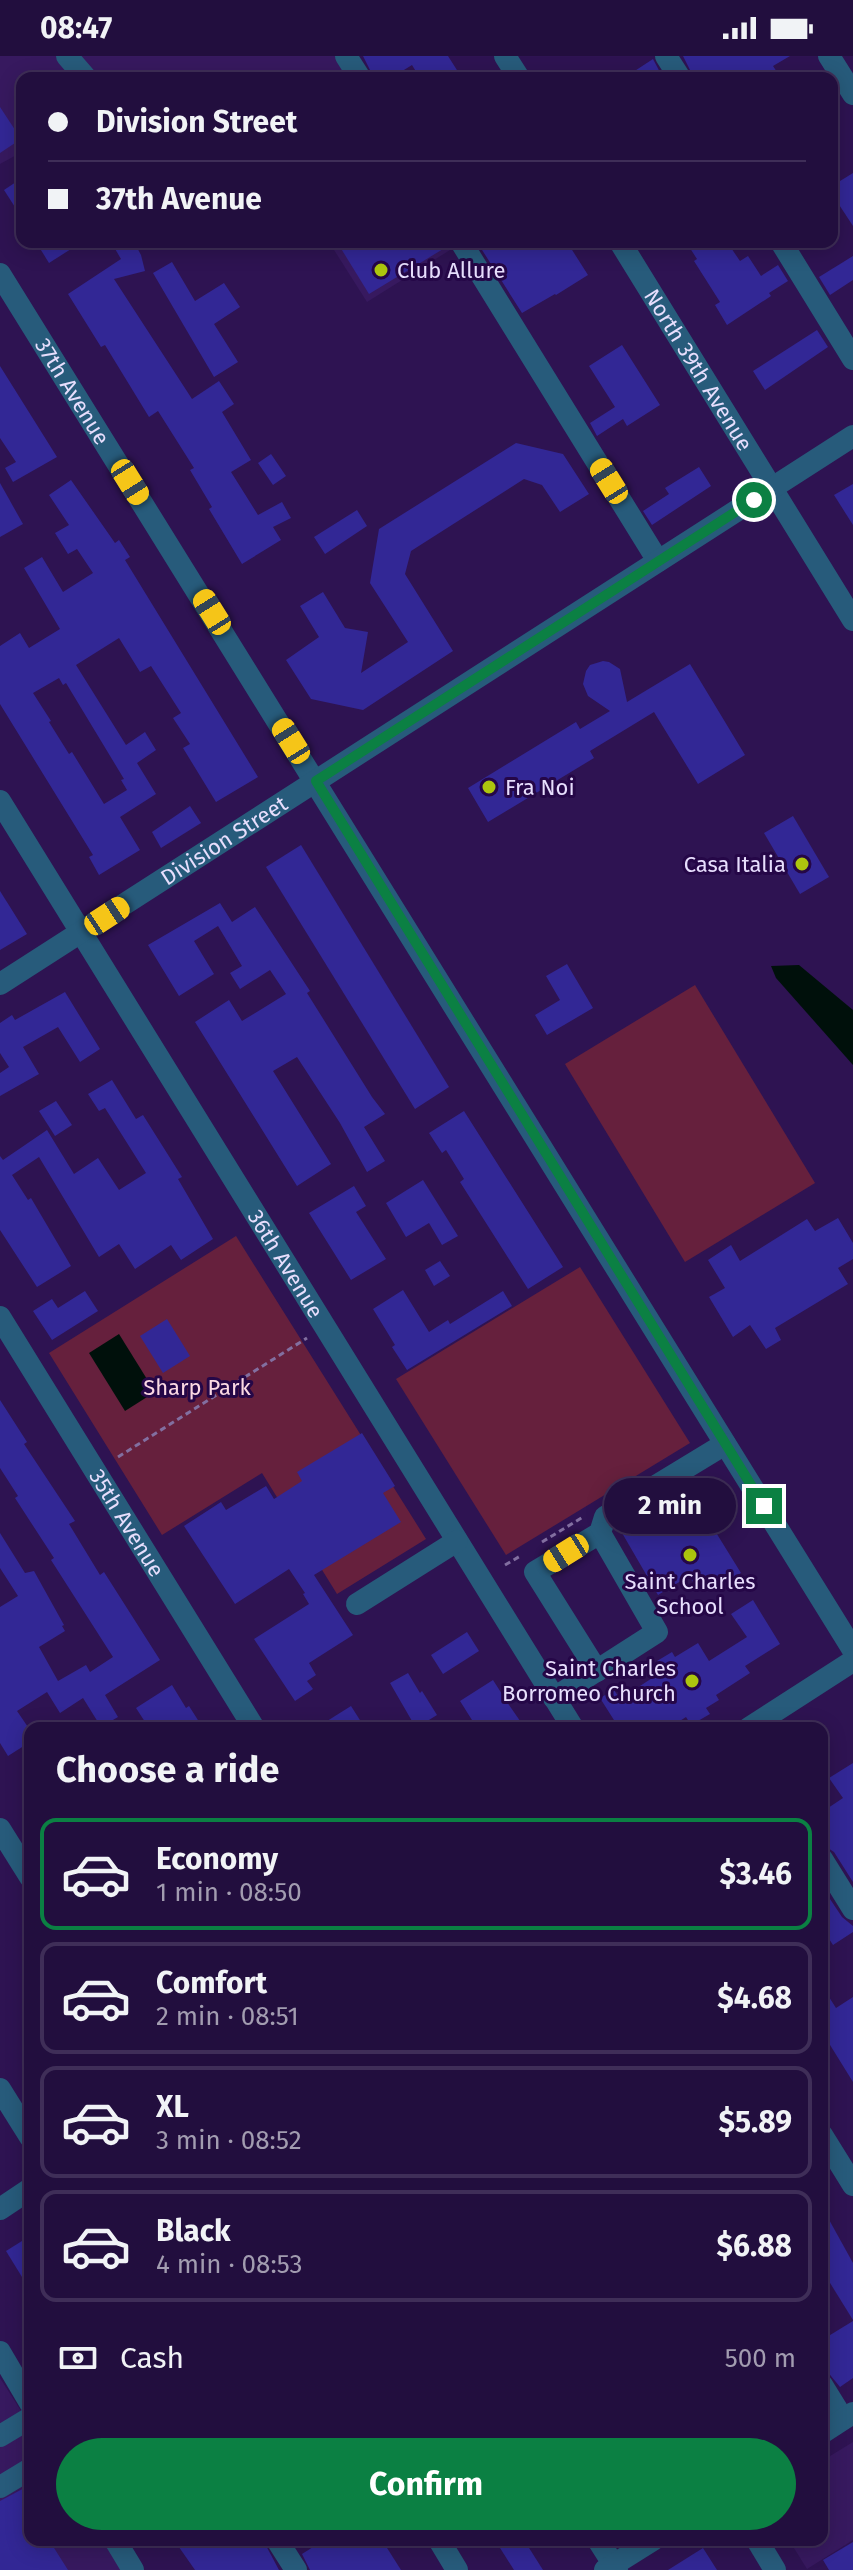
<!DOCTYPE html>
<meta charset="utf-8">
<style>
body{margin:0;font-family:"Fira Sans",sans-serif;background:#2e1c49;color:#f1f3f6;height:100vh;display:flex;flex-direction:column;font-size:30px;white-space:nowrap}
*{box-sizing:border-box;margin:0}
p{font-size:26px;color:#a29cb0}
.icon{flex:none;width:44px;height:44px;fill:none;stroke:currentColor;stroke-width:2;stroke-linecap:round;stroke-linejoin:round}
.map{position:relative;flex:1;overflow:hidden}
.panel{position:absolute;left:24px;top:1666px;width:804px;height:824px;display:flex;flex-direction:column;background:#220e3e;border-radius:16px;box-shadow:0 4px 20px #0003,0 0 0 2px #3f2e58}
.panel>*{flex:none}
.top-card{position:absolute;left:16px;top:16px;width:822px;height:176px;border-radius:16px;box-shadow:0 4px 20px #0003,0 0 0 2px #3f2e58;display:grid;align-content:center;height:176px;padding:0 32px;background:#220e3e}
.end{position:absolute;width:36px;height:36px;margin:-18px;border:10px solid #0b8043;background:#fff;box-shadow:0 0 0 4px #fff}
.from{border-radius:50%}
.bubble{position:absolute;height:56px;border-radius:28px;background:#220e3e;box-shadow:0 4px 20px #0003,0 0 0 2px #3f2e58;font-size:26px;font-weight:700;line-height:56px;text-align:center}
.car{position:absolute;width:24px;height:48px;margin:-24px -12px;border-radius:10px;box-shadow:0 0 6px 2px #0007;background:linear-gradient(#f5c518 24%,#345 0 40%,#f5c518 0 76%,#345 0 86%,#f5c518 0)}
.top-card b{display:flex;align-items:center;gap:28px;height:76px;font-size:30px}
.top-card b+b{border-top:2px solid #3f2e58}
.top-card i{width:20px;height:20px;background:#f1f3f6}
ul{padding:0;list-style:none}
li{display:flex;align-items:center;gap:24px;height:112px;margin:0 16px 12px;padding:0 16px;border:4px solid #3f2e58;border-radius:16px}
li div{flex:1}
li b{display:block;font-size:30px}
li em{font-style:normal;font-weight:700}
li.selected{border-color:#0b8043}
li>.icon{width:72px;height:72px;stroke-width:1.5}
h2{padding:0 32px;font-size:36px;line-height:96px}
.pay{display:flex;align-items:center;gap:20px;height:88px;padding:0 32px;font-size:30px}
.pay p{margin-inline-start:auto}
.action{display:flex;gap:16px;margin-top:auto;padding:16px 32px}
.action a{flex:1;height:92px;border-radius:48px;background:#0b8043;color:#fff;font-size:32px;font-weight:700;line-height:92px;text-align:center}
.status{display:flex;justify-content:space-between;align-items:center;height:56px;padding:0 40px;background:#220e3e;direction:ltr}
.status svg{height:22px;fill:currentColor}
.map>svg:first-child{display:block}
</style>
<div class="status"><b>08:47</b><svg viewBox="0 0 49 12"><path d="M0 12V9h3v3zM5 12V6h3v6zM10 12V3h3v9zM15 12V0h3v12zM26 1h20v11H26zM47 4h2v5h-2z"/></svg></div>
<div class="map">
<svg width="853" height="2514" viewBox="0 0 853 2514">
<rect width="100%" height="100%" fill="#2e1352"/>
<!-- built -->
<g fill="#37195f">
<polygon points="0,0 339,0 353,22 22,22 22,96 0,108"/>
<polygon points="329,186 456,186 458,189 367,246"/>
<polygon points="0,2322 30,2369 30,2484 103,2484 122,2514 0,2514"/>
<polygon points="853,2386 853,2484 807,2513 789,2484 822,2484 822,2405"/>
</g>
<!-- green -->
<g fill="#66203d">
<polygon points="695,929 815,1127 685,1206 565,1008"/>
<polygon points="236,1180 426,1483 337,1538 262,1417 162,1479 49,1297"/>
<polygon points="580,1211 690,1387 506,1499 396,1323"/>
</g>
<!-- water -->
<g fill="#00100b">
<polygon points="799,909 853,954 853,1009 776,922 771,910"/>
<polygon points="119,1278 155,1336 125,1355 89,1297"/>
</g>
<!-- building -->
<g fill="#322795" fill-rule="evenodd">
<polygon points="363,0 448,0 462,22 420,22 412,9 391,22 374,22"/>
<polygon points="683,0 790,0 773,10 781,22 694,22"/>
<polygon points="653,3 663,22 624,22"/>
<polygon points="0,51 21,83 0,97"/>
<polygon points="853,117 853,170 832,138 832,130"/>
<polygon points="22,122 22,162 4,134"/>
<polygon points="36,186 82,186 49,207"/>
<polygon points="111,186 134,186 141,199 145,215 114,223 192,343 219,325 234,348 222,356 251,404 231,416 258,459 282,446 291,462 273,471 281,484 242,508 209,453 212,451 190,414 194,412 158,355 149,361 105,289 101,291 68,238 121,203"/>
<polygon points="337,186 447,186 448,190 369,238"/>
<polygon points="477,186 567,186 588,219 556,239 555,238 522,257"/>
<polygon points="686,186 727,186 740,205 748,200 761,220 778,209 788,225 769,237 771,240 727,269 715,249 720,246 694,205 697,203"/>
<polygon points="853,200 853,224 830,239 819,221"/>
<polygon points="172,206 195,245 224,227 240,251 214,268 238,306 214,321 153,217"/>
<polygon points="817,274 828,291 765,334 753,315"/>
<polygon points="622,289 660,349 627,370 623,363 597,380 590,367 615,351 589,310"/>
<polygon points="0,310 57,401 13,426 5,412 16,406 0,382"/>
<polygon points="516,387 563,398 589,438 560,456 542,429 524,423 411,495 405,518 453,595 363,654 311,643 286,604 319,581 300,550 323,536 345,572 368,576 361,617 408,586 370,527 379,473"/>
<polygon points="271,398 286,420 273,429 258,407"/>
<polygon points="699,411 711,430 652,469 643,455 669,438 665,432"/>
<path d="M71,424l44,63 4,-3 11,17 -5,3 133,217 -42,25 -33,-54 7,-4 -17,-26 8,-5 -30,-47 -11,6 -21,-34 -43,27 50,80 19,-13 11,18 -19,13 19,31 -36,23 20,33 -41,25 -10,-18 4,-2 -93,-151v-58l20,-13 9,15 31,-19 -36,-61 18,-11 21,35 30,-19 -16,-24 -9,5 -13,-21 14,-8 -20,-30zM59,622l4,7 3,-2 58,96 -3,1 6,10 -23,14 -32,-52 -3,2 -20,-32 2,-1 -18,-28z"/>
<polygon points="0,427 23,468 0,481"/>
<polygon points="853,428 853,469 834,439"/>
<polygon points="357,454 367,470 325,498 314,481"/>
<polygon points="603,605 609,606 620,613 627,646 690,608 745,699 698,728 654,656 590,695 594,702 488,766 468,732 576,666 580,673 610,655 588,640 583,628 586,615 590,609"/>
<polygon points="190,750 201,767 161,792 152,776"/>
<polygon points="793,760 829,821 800,838 764,777"/>
<polygon points="301,789 449,1031 415,1053 266,811"/>
<polygon points="0,835 27,878 0,894"/>
<polygon points="220,847 232,866 255,851 310,935 307,937 372,1041 385,1058 364,1071 385,1105 367,1116 340,1067 297,1001 273,1015 331,1108 297,1130 195,966 229,944 242,965 286,938 270,914 240,933 230,917 242,910 218,870 194,885 214,918 179,940 148,889"/>
<polygon points="567,908 593,952 547,979 535,959 560,944 546,920"/>
<polygon points="65,936 100,993 80,1006 58,971 23,991 39,1018 0,1040 0,1017 9,1011 0,997 0,967 12,959 15,964"/>
<polygon points="112,1024 136,1063 143,1059 182,1121 178,1123 213,1183 181,1204 171,1189 135,1213 119,1188 99,1201 39,1101 12,1119 28,1144 31,1142 71,1210 37,1231 0,1174 0,1100 3,1104 47,1074 74,1118 98,1102 119,1134 146,1117 105,1052 99,1055 88,1038"/>
<polygon points="56,1045 72,1069 55,1080 39,1055"/>
<polygon points="464,1055 563,1211 528,1233 460,1126 464,1123 446,1094 442,1097 429,1077"/>
<polygon points="423,1124 458,1180 442,1189 429,1167 406,1181 386,1147"/>
<polygon points="354,1130 366,1150 356,1156 386,1203 351,1224 309,1157"/>
<polygon points="838,1162 853,1187 853,1203 838,1212 848,1228 775,1272 781,1284 766,1293 750,1269 733,1281 709,1241 725,1232 708,1204 731,1189 740,1205 807,1163 815,1175"/>
<polygon points="440,1205 450,1220 434,1230 425,1214"/>
<polygon points="403,1234 429,1276 448,1264 450,1268 503,1235 512,1250 407,1314 392,1291 395,1289 373,1253"/>
<polygon points="85,1235 98,1255 52,1284 33,1255 52,1243 58,1252"/>
<polygon points="167,1263 190,1300 163,1317 140,1280"/>
<polygon points="0,1344 27,1386 24,1388 75,1465 69,1468 100,1519 104,1516 160,1604 105,1639 118,1661 101,1671 83,1642 60,1657 47,1636 17,1655 30,1674 30,1686 8,1700 0,1687 0,1551 18,1540 0,1512 0,1477 25,1517 34,1515 64,1569 62,1570 65,1575 39,1591 58,1625 86,1609 90,1616 113,1601 51,1504 54,1502 15,1442 18,1440 0,1412"/>
<polygon points="362,1377 395,1430 383,1437 401,1466 314,1519 353,1579 309,1607 316,1619 307,1625 313,1633 295,1645 254,1583 309,1548 303,1538 305,1537 289,1513 235,1548 184,1470 221,1446 226,1454 266,1430 274,1443 302,1425 297,1416"/>
<polygon points="686,1428 741,1517 724,1527 720,1520 698,1534 689,1520 658,1539 618,1470"/>
<polygon points="753,1544 780,1588 745,1610 750,1617 716,1639 719,1644 706,1652 710,1658 691,1669 686,1661 669,1672 619,1672 600,1642 614,1634 620,1643 663,1615 657,1605 672,1596 675,1601 698,1587 709,1605 747,1581 731,1558"/>
<polygon points="467,1576 479,1595 443,1618 431,1599"/>
<polygon points="408,1617 420,1637 422,1635 437,1659 416,1672 390,1627"/>
<polygon points="493,1624 509,1649 525,1672 477,1672 460,1645"/>
<polygon points="172,1629 186,1652 189,1650 203,1672 149,1672 136,1652"/>
<polygon points="351,1650 365,1672 316,1672"/>
<polygon points="853,1707 853,1826 834,1796 822,1788 822,1756 843,1742 829,1722"/>
<polygon points="830,1843 842,1861 853,1870 853,1876 833,1889 822,1872 822,1848"/>
<polygon points="822,1930 836,1952 853,1941 853,2026 822,1976"/>
<polygon points="822,2151 853,2207 853,2264 822,2214"/>
<polygon points="30,2180 30,2234 6,2195"/>
<polygon points="853,2265 853,2322 840,2331 822,2309 822,2284"/>
<polygon points="30,2429 30,2484 49,2484 68,2514 0,2514 0,2445"/>
<polygon points="174,2484 263,2484 279,2514 195,2514"/>
<polygon points="324,2484 382,2484 401,2514 310,2514 302,2498"/>
<polygon points="495,2484 524,2484 543,2514 514,2514"/>
<polygon points="853,2486 853,2514 829,2514 823,2504"/>
<polygon points="703,2492 717,2514 668,2514"/>
</g>
<g fill="none" stroke-linecap="round" stroke-linejoin="round">
<!-- path -->
<g stroke="#826fa0" stroke-width="3" stroke-dasharray="6 4" stroke-linecap="butt">
<polyline points="118,1401 307,1282"/>
<polyline points="542,1486 583,1461"/>
<polyline points="505,1509 522,1499"/>
</g>
<!-- minor -->
<g stroke="#275b7b" stroke-width="22">
<polyline points="67,0 86,22"/>
<polyline points="346,0 360,22"/>
<polyline points="505,0 519,22"/>
<polyline points="666,0 680,22"/>
<polyline points="829,0 853,38"/>
<polyline points="461,186 658,505"/>
<path id="s1" d="M620,186l233,378"/>
<polyline points="781,186 853,303"/>
<path id="s2" d="M0,218l853,1376"/>
<path id="s3" d="M0,745l573,927"/>
<path id="s4" d="M0,928l853,-548"/>
<path id="s5" d="M0,1261l254,411"/>
<polyline points="357,1548 457,1485"/>
<polyline points="597,1615 535,1516 600,1477 605,1461 725,1388"/>
<polyline points="554,1642 657,1576 600,1477"/>
<polyline points="749,1672 853,1605"/>
<polyline points="0,1773 30,1821"/>
<polyline points="822,1803 853,1853"/>
<polyline points="0,2033 30,2081"/>
<polyline points="822,2079 853,2129"/>
<polyline points="0,2153 30,2133"/>
<polyline points="0,2296 30,2347"/>
<polyline points="822,2329 843,2363"/>
<polyline points="822,2377 853,2357"/>
<polyline points="0,2380 30,2362"/>
<polyline points="0,2431 30,2413"/>
<polyline points="115,2484 133,2514"/>
<polyline points="277,2484 296,2514"/>
<polyline points="439,2484 457,2514"/>
<polyline points="598,2484 617,2514"/>
<polyline points="757,2484 775,2514"/>
<polyline points="605,2514 653,2484"/>
</g>
</g>
<g fill="none" stroke-linecap="round" stroke-linejoin="round">
<!-- route -->
<polyline stroke="#0b8043" stroke-width="10" points="754,444 316,725 764,1450"/>
</g>
<!-- markers -->
<g fill="#adc60e" stroke="#250747" stroke-width="3">
<circle cx="381" cy="214" r="8"/>
<circle cx="489" cy="731" r="8"/>
<circle cx="802" cy="808" r="8"/>
<circle cx="690" cy="1499" r="8"/>
<circle cx="692" cy="1625" r="8"/>
</g>
<g text-anchor="middle" stroke-width="6" stroke-linejoin="round" paint-order="stroke">
<!-- poi labels -->
<g font-size="22" fill="#e7defd" stroke="#250747" text-anchor="start">
<text x="397" y="222">Club Allure</text>
<text x="505" y="739">Fra Noi</text>
<text x="786" y="816" text-anchor="end">Casa Italia</text>
<text x="690" y="1533" text-anchor="middle">Saint Charles<tspan x="690" dy="25">School</tspan></text>
<text x="676" y="1620" text-anchor="end">Saint Charles<tspan x="676" dy="25">Borromeo Church</tspan></text>
</g>
<!-- street labels -->
<g font-size="22" fill="#e7defd" stroke="#250747">
<text dy="8" stroke="none"><textPath href="#s1" startOffset="150">North 39th Avenue</textPath></text>
<text dy="8" stroke="none"><textPath href="#s2" startOffset="138">37th Avenue</textPath></text>
<text dy="8" stroke="none"><textPath href="#s4" startOffset="266">Division Street</textPath></text>
<text dy="8" stroke="none"><textPath href="#s3" startOffset="544">36th Avenue</textPath></text>
<text dy="8" stroke="none"><textPath href="#s5" startOffset="242">35th Avenue</textPath></text>
</g>
<!-- park labels -->
<g font-size="22" fill="#fbd9e3" stroke="#250747">
<text x="197" y="1339">Sharp Park</text>
</g>
</g>
</svg>
<i class="end from" style="left:754px;top:444px"></i>
<i class="end" style="left:764px;top:1450px"></i>
<div class="bubble" style="left:604px;top:1422px;width:132px">2 min</div>
<i class="car" style="left:609px;top:425px;rotate:328deg"></i>
<i class="car" style="left:130px;top:426px;rotate:148deg"></i>
<i class="car" style="left:212px;top:556px;rotate:328deg"></i>
<i class="car" style="left:291px;top:685px;rotate:328deg"></i>
<i class="car" style="left:107px;top:860px;rotate:57deg"></i>
<i class="car" style="left:566px;top:1497px;rotate:238deg"></i>
<div class="top-card">
<b><i class="from"></i>Division Street</b>
<b><i></i>37th Avenue</b>
</div>
<section class="panel">
<h2>Choose a ride</h2>
<ul>
<li class="selected"><svg class="icon" aria-label="car" viewBox="0 0 24 24"><path d="M5 17H2v-5l4-1 3-4h7l3 4 3 1v5h-3M9 17h6M6 11h13"/><circle cx="7" cy="17" r="2"/><circle cx="17" cy="17" r="2"/></svg><div><b>Economy</b><p>1 min · 08:50</p></div><em>$3.46</em></li>
<li><svg class="icon" aria-label="car" viewBox="0 0 24 24"><path d="M5 17H2v-5l4-1 3-4h7l3 4 3 1v5h-3M9 17h6M6 11h13"/><circle cx="7" cy="17" r="2"/><circle cx="17" cy="17" r="2"/></svg><div><b>Comfort</b><p>2 min · 08:51</p></div><em>$4.68</em></li>
<li><svg class="icon" aria-label="car" viewBox="0 0 24 24"><path d="M5 17H2v-5l4-1 3-4h7l3 4 3 1v5h-3M9 17h6M6 11h13"/><circle cx="7" cy="17" r="2"/><circle cx="17" cy="17" r="2"/></svg><div><b>XL</b><p>3 min · 08:52</p></div><em>$5.89</em></li>
<li><svg class="icon" aria-label="car" viewBox="0 0 24 24"><path d="M5 17H2v-5l4-1 3-4h7l3 4 3 1v5h-3M9 17h6M6 11h13"/><circle cx="7" cy="17" r="2"/><circle cx="17" cy="17" r="2"/></svg><div><b>Black</b><p>4 min · 08:53</p></div><em>$6.88</em></li>
</ul>
<div class="pay"><svg class="icon" aria-label="cash" viewBox="0 0 24 24"><path d="M3 7h18v10H3z"/><circle cx="12" cy="12" r="2"/></svg>Cash<p>500 m</p></div>
<div class="action"><a>Confirm</a></div>
</section>
</div>
